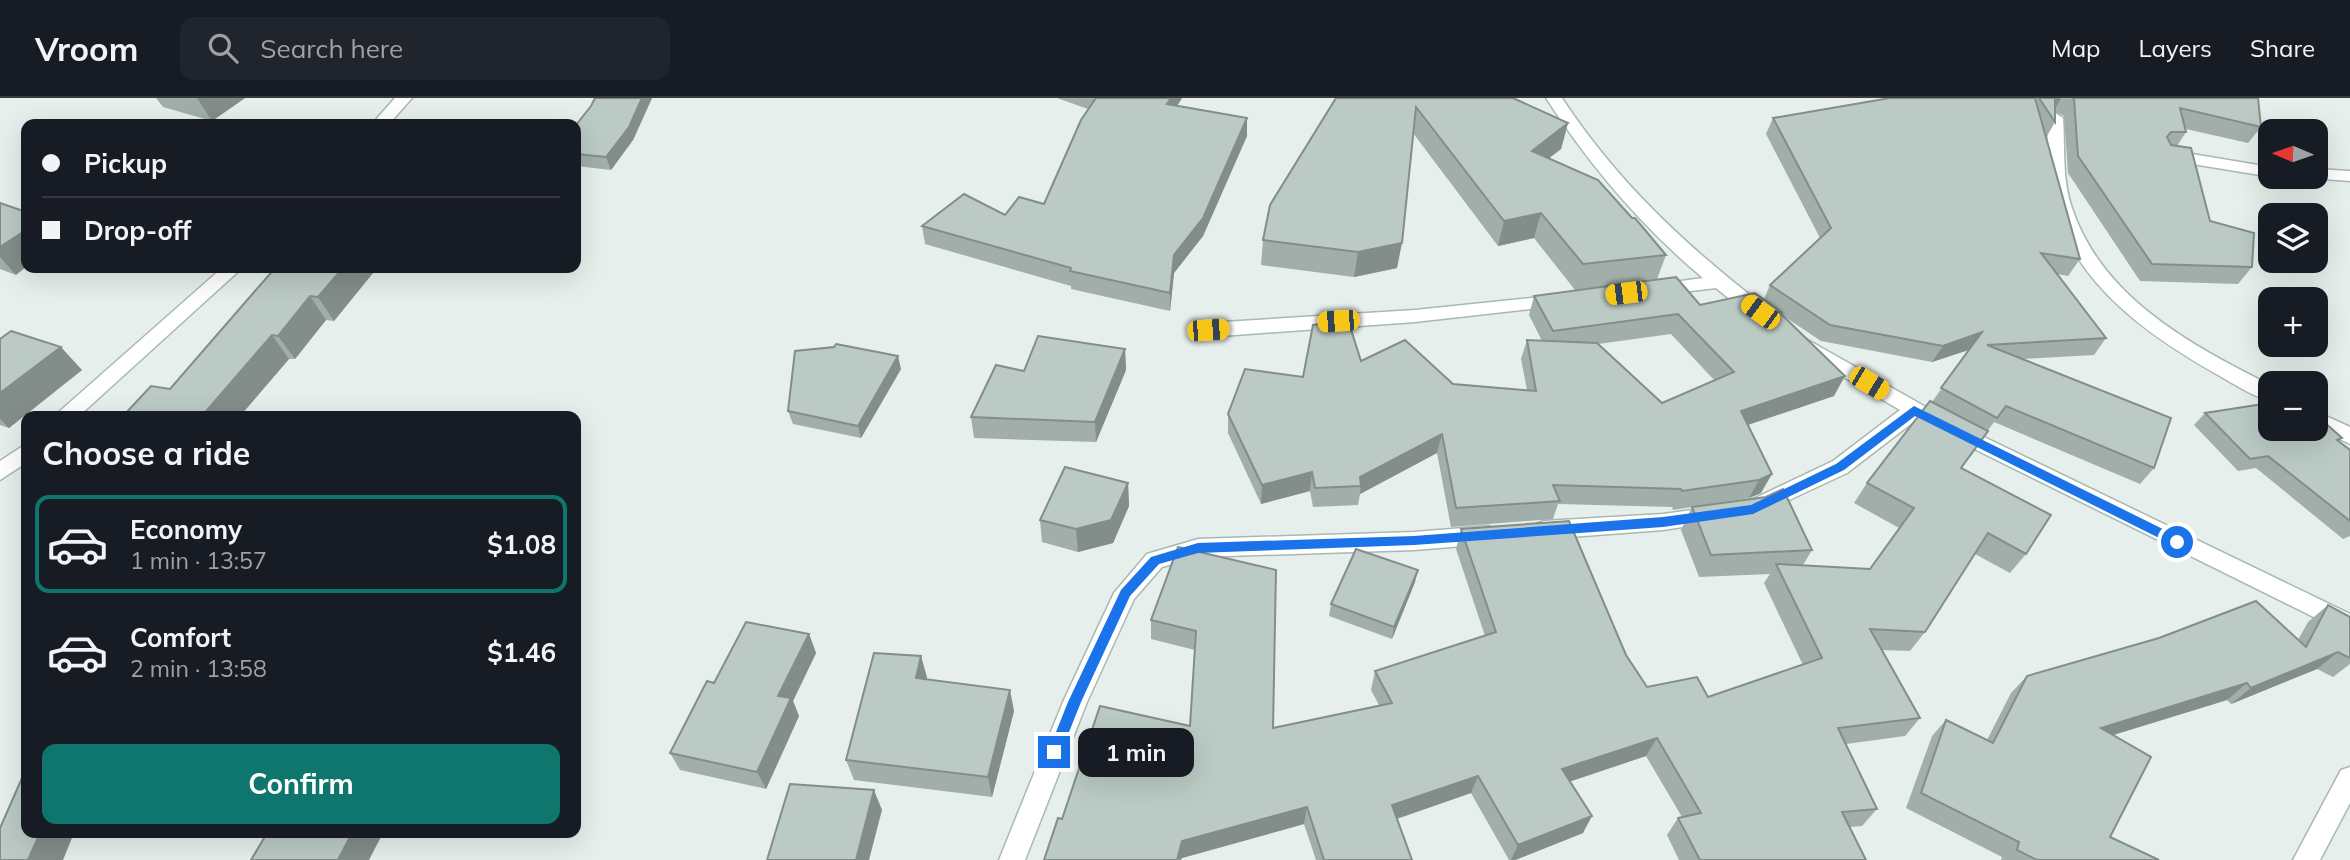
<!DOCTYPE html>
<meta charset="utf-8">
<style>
body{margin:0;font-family:Mulish,sans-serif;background:#20242c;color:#f1f3f6;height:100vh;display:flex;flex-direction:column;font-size:26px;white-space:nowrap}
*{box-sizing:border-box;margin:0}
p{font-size:23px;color:#9ea1a6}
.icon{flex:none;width:38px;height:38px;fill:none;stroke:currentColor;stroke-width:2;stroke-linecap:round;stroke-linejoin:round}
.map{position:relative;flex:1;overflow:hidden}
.details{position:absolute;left:21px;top:313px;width:560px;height:427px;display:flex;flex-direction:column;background:#171b24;border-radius:14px;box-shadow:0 7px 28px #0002}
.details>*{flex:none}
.hud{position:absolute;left:21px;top:21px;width:560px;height:154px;border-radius:14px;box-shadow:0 7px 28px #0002;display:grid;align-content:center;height:154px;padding:0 21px;background:#171b24}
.needle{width:46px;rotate:272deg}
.fabs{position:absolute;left:2258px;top:21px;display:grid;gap:14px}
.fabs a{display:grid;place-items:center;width:70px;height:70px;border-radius:14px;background:#171b24;box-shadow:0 7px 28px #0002;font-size:35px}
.end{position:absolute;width:32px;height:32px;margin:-16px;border:9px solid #1a73e8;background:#fff;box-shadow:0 0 0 4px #fff}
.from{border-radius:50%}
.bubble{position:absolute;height:49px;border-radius:14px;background:#171b24;box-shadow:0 7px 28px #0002;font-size:23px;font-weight:700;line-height:49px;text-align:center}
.car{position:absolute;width:21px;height:42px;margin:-21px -10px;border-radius:9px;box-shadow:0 0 5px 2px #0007;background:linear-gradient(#f5c518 24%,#345 0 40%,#f5c518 0 76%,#345 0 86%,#f5c518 0)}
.hud b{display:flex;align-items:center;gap:24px;height:66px;font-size:26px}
.hud b+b{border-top:2px solid #363941}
.hud i{width:18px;height:18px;background:#f1f3f6}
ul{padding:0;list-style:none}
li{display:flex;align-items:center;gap:21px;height:98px;margin:0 14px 10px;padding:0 7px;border:4px solid transparent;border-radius:14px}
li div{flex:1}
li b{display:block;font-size:26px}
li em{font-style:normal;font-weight:700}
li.active{border-color:#0f766e}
li>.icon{width:63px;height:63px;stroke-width:1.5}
h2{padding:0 21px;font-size:32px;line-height:84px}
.button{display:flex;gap:14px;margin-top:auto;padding:14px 21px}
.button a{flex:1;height:80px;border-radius:14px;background:#0f766e;color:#fff;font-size:28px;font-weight:700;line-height:80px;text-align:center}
header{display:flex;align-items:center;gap:42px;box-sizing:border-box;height:98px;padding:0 35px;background:#171b24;border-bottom:2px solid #363941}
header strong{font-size:33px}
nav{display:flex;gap:38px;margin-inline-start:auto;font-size:24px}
.search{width:490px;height:63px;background:#20242c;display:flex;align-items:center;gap:18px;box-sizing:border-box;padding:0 24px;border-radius:14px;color:#9ea1a6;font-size:26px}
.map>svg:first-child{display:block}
</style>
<header>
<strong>Vroom</strong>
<div class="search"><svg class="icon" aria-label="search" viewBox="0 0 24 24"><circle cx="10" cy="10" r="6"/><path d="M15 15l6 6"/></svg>Search here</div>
<nav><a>Map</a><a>Layers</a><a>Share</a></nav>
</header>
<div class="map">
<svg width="2350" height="762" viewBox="0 0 2350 762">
<rect width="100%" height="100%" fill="#e6efeb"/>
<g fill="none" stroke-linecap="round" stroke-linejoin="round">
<defs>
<g id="street">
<polygon points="395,0 412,0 389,26 372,26"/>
<path d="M1546,0h16c55,84 126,150 206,211l2,5 -2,5h-14l-38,-31 -58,7 -7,-2 -2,-4 2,-4 52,-7c-62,-52 -113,-112 -157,-180z"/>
<path d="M2055,15l8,5c2,29 -1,62 9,90 30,90 119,137 198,177v16c-18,-5 -36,-17 -52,-26 -69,-39 -139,-88 -164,-167 -9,-28 -5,-61 -7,-90z"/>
<polygon points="2168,52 2270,69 2272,79 2162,61 2160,57 2162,53"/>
<polygon points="2315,71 2350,73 2350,83 2309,80 2315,79"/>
<polygon points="222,170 242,170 79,318 57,318 60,313"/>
<polygon points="1560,197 1567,199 1569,203 1567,207 1415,224 1208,239 1201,237 1199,232 1201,227 1208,225 1415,212"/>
<polygon points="1801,238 1931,312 1934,317 1931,322 1924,324 1916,322 1847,375 1759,416 1751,414 1748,408 1751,402 1833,363 1900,312 1794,250 1791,245 1794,240"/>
<polygon points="2315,313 2350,329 2350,346 2315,329"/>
<polygon points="1953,324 2350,516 2350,537 1946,337 1943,332 1946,327"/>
<polygon points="26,346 26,365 0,382 0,363"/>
<polygon points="1714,409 1722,411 1725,417 1722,423 1663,432 1544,441 1536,438 1533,432 1536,426 1544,423 1663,416"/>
<polygon points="1488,428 1496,431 1499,437 1496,443 1488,446 1414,452 1198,459 1162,469 1134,501 1087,604 1025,762 999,762 1063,604 1114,495 1147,456 1198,441 1414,434"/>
<polygon points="2350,669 2350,705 2320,762 2293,762 2341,672"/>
</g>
</defs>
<!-- street casing -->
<use href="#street" stroke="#a8b8b2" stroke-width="3"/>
<!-- street -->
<use href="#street" fill="#fff" fill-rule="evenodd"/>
</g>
<!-- wall -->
<g fill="#a1aea9" fill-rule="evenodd">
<polygon points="156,0 245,0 212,23 163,9"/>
<polygon points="595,0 652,0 633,42 611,72 576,68 576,27 591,8"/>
<polygon points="1057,0 1182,0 1177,8 1247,20 1247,38 1203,138 1174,175 1170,213 1071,191 1071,188 925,146 922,128 1005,117 1044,106 1088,11"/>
<path d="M1336,0l232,25 -7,26 -12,9 83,60 34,37 -9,24 43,26 64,-6 6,-14 50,-47 -54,-104 7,-16 117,-20h368l3,29 -13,16 -62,-14v3l-9,14 33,75 42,46 -14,17 -98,-3 -72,-108 -4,-57 -9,-4v10l-9,16 34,121 -12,17 -11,-2 49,64 -12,17 -72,4 132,109 -14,16 -146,-62 -33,46 65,86 -16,19 -35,-19 -50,78 -15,19 -29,-1 39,68 -15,18 -59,8 31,65 -15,17 -12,1 16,33h-187l-12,-25 11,-17 4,-1 -36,-61 -76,25 13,52 -68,27h-6l-38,-67 -74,26 15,41h-96l-12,-36 -122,34 -120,-39 128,-93 5,-76 -44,-11v-19l27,-73 95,181 106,-23 -8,-15 4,-19 110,-35 -29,-87 5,-20 165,126 21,32 61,10 95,-32 -39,-82 6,-9 -71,3 -18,-47 11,-23 120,43 -9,15 67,4 29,-41 -45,-25 13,-20 65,-81 37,-52 -37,12 -111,-21 -39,-26 52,81 -86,29 13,68 -12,5 -76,12 -1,-3 -114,-3 -5,15 -102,8 -14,-74 -77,41 -2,11 -45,2 -3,-16 -49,13 -33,-71v-19l75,-37 58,-16 92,23 74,6 -6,-31 6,-19 15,1 -13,-26 5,-19 73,-10 -32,4 -41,-52 -36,8 -85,-113 -16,135 -43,9 -93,-12 2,-25zM1671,236l44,47 -53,22 -64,-59z"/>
<polygon points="0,105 16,177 0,171"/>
<polygon points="275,170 377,170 334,223 326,222 295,261 289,261 240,318 123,318 170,291"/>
<polygon points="0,241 82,272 9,330 0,327"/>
<polygon points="1125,251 1126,272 1096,344 974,340 971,319 1024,273"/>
<polygon points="901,271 861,340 793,326 788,313"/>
<polygon points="2205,315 2342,340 2339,343 2350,352 2350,438 2343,441 2256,370 2238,373 2194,327"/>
<polygon points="1128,385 1129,408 1113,445 1078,454 1042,444 1040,422"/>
<polygon points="1415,484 1392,541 1329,518 1331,506"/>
<polygon points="2328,507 2350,519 2350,566 2333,579 2317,571 2231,606 2227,602 2113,637 2110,739 2159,762 2001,762 2002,759 1906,710 1932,638 1946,622 1987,642 2011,595 2027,578 2298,542 2308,524"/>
<polygon points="809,536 816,555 793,603 799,618 766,691 680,672 670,655 714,585"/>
<polygon points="927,579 927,582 1014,613 992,699 854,682 846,662"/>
</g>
<!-- shaded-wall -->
<g fill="#838d89">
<polygon points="197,0 245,0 212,23"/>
<polygon points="642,0 652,0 633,42 611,72 606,59"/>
<polygon points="1171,0 1182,0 1167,24 1167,6"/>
<polygon points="2057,0 2061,0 2054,13 2055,1"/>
<polygon points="1247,20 1247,38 1203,138 1174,175 1170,213 1170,195 1174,157"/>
<polygon points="1568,25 1561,51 1526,78 1532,53"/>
<polygon points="1541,115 1534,140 1498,148 1504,123"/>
<polygon points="26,132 26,169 16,177 0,159 0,149"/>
<polygon points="1402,145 1397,170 1354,179 1358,154"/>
<polygon points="343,170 377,170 334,223 318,199"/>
<polygon points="310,198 326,222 295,261 278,238"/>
<polygon points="1982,234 1971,251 1932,264 1943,248"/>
<polygon points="272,237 289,261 240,318 202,318"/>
<polygon points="61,249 82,272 9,330 0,321 0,295"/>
<polygon points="1125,251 1126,272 1096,344 1095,324"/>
<polygon points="898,258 901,271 861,340 858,328"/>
<polygon points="1845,278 1834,298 1732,332 1741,313"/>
<polygon points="1442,336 1437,355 1360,396 1361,388 1360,379"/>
<polygon points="1312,374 1310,393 1261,406 1262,387"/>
<polygon points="1772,376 1761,395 1749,400 1759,382"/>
<polygon points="1128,385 1129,408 1113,445 1078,454 1076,431"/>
<polygon points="1418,472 1415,484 1392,541 1394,529"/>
<polygon points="809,536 816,555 793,603 799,618 766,691 757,674 778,598"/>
<polygon points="2338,554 2317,571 2231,606 2251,590"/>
<polygon points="921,558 927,579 922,601 916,580"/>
<polygon points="2247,585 2227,602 2084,646 2101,630"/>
<polygon points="1010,592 1014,613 992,699 988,679"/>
<polygon points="1657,640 1646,658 1554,689 1562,671"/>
<polygon points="1478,678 1471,695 1387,724 1392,707"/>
<polygon points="874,692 882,712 869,762 856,762"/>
<polygon points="1307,709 1304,726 1182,760 1181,762 1177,762 1182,743"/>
<polygon points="1592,718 1583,735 1515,762 1511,762 1518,747"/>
<polygon points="40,735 74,735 63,762 28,762"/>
<polygon points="352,735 383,735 369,762 338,762"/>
</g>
<!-- building -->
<g fill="#bbcac4" stroke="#838d89" stroke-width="2">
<polygon points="595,0 642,0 629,29 606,59 576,56 576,27 591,8"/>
<polygon points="1096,0 1171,0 1167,6 1247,20 1203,120 1174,157 1170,195 1070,173 1071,170 922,128 964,96 1005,117 1019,99 1044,106 1081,22"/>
<polygon points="1336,0 1513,0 1568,25 1532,53 1598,82 1632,120 1635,120 1666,157 1583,166 1541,115 1504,123 1416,9 1402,145 1358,154 1263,142 1270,107"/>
<polygon points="1890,0 2035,0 2080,161 2041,155 2106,240 1987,247 2171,320 2154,370 2006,308 1997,320 1941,290 1982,234 1943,248 1830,227 1770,187 1831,130 1773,20"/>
<polygon points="2039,0 2057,0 2055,1 2055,24"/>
<polygon points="2072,0 2258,0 2261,29 2180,10 2186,34 2171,34 2167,39 2171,47 2191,50 2210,123 2254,135 2252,169 2152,166 2078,58 2074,1"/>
<polygon points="0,105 26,114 26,132 0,149"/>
<polygon points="275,170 343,170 318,199 310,198 278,238 272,237 202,318 123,318 151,288 170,291"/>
<polygon points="1676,179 1700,207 1755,195 1783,215 1779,214 1845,278 1741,313 1772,376 1759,382 1682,393 1681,391 1553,387 1560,403 1456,410 1442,336 1360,379 1361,388 1315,390 1312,374 1262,387 1228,316 1245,271 1303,279 1313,227 1348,222 1361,263 1405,242 1453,286 1536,293 1527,242 1597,245 1662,305 1734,274 1678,216 1553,233 1534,198"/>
<polygon points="11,233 61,249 0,295 0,241"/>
<polygon points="1038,238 1125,251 1095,324 971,319 996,267 1024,273"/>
<polygon points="836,246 898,258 858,328 788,313 795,253 834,249"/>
<polygon points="1930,303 1988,333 1961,370 2051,417 2026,456 1988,435 1925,534 1870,531 1920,620 1838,630 1877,711 1842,714 1866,762 1700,762 1678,720 1701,715 1657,640 1562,671 1592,718 1518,747 1478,678 1392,707 1412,762 1324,762 1307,709 1182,743 1177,762 1044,762 1058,720 1062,721 1100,608 1190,628 1196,533 1151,522 1178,449 1276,472 1273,630 1392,605 1375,573 1496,534 1461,431 1569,423 1626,557 1647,589 1697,579 1708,599 1822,560 1776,466 1870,471 1914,410 1867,385"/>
<polygon points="2270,305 2270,331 2315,331 2315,316 2342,340 2337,342 2350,352 2350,423 2268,358 2250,361 2205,315"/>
<polygon points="1065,369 1128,385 1111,422 1076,431 1040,422"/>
<polygon points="1783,391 1812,452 1711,457 1692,409 1766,399"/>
<polygon points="1356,451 1418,472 1394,529 1331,506"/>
<polygon points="2256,503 2306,549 2328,507 2350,519 2350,560 2338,554 2251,590 2247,585 2101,630 2151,659 2110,739 2159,762 2037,762 2017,752 2019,744 1921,695 1946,622 1993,645 2027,578 2159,540"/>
<polygon points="746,524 809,536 778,598 791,600 757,674 670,655 707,583 714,585"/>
<polygon points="874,555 921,558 916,580 1010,592 988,679 846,662"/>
<polygon points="26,671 26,735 40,735 28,762 0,762 0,730"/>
<polygon points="790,686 874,692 856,762 767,762"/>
<polygon points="267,735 352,735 338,762 251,762"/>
</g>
<!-- route -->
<polygon fill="#1a73e8" points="1914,308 2181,440 2183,444 2181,447 2173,447 1915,318 1844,372 1753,416 1663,429 1414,447 1198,455 1159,466 1130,498 1081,604 1059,659 1054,661 1048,654 1068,604 1121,492 1151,459 1198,445 1414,438 1663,419 1751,407 1836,366"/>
</svg>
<div class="fabs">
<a><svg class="needle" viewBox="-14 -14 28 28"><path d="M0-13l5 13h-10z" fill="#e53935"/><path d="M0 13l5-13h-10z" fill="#9ea1a6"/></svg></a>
<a><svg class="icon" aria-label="layers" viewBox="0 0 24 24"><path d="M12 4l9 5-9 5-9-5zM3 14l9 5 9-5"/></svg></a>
<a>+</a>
<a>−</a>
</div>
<i class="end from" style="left:2177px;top:444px"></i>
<i class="end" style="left:1054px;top:654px"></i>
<div class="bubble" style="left:1078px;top:630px;width:116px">1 min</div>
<i class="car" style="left:1626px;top:195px;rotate:263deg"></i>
<i class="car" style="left:1760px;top:214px;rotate:306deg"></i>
<i class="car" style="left:1338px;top:223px;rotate:266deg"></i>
<i class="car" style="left:1208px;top:232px;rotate:86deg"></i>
<i class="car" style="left:1869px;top:285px;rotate:121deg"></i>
<div class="hud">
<b><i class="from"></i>Pickup</b>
<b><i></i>Drop-off</b>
</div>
<section class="details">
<h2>Choose a ride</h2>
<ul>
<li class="active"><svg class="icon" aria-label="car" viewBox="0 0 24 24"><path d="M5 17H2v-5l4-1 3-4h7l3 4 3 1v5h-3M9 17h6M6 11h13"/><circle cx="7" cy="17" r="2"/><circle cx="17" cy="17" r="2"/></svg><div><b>Economy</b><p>1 min · 13:57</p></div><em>$1.08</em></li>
<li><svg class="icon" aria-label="car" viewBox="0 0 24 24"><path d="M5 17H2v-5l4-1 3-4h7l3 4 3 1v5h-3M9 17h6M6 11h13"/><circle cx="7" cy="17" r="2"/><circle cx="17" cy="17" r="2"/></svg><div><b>Comfort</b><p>2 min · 13:58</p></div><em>$1.46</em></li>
</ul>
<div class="button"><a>Confirm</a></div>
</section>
</div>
